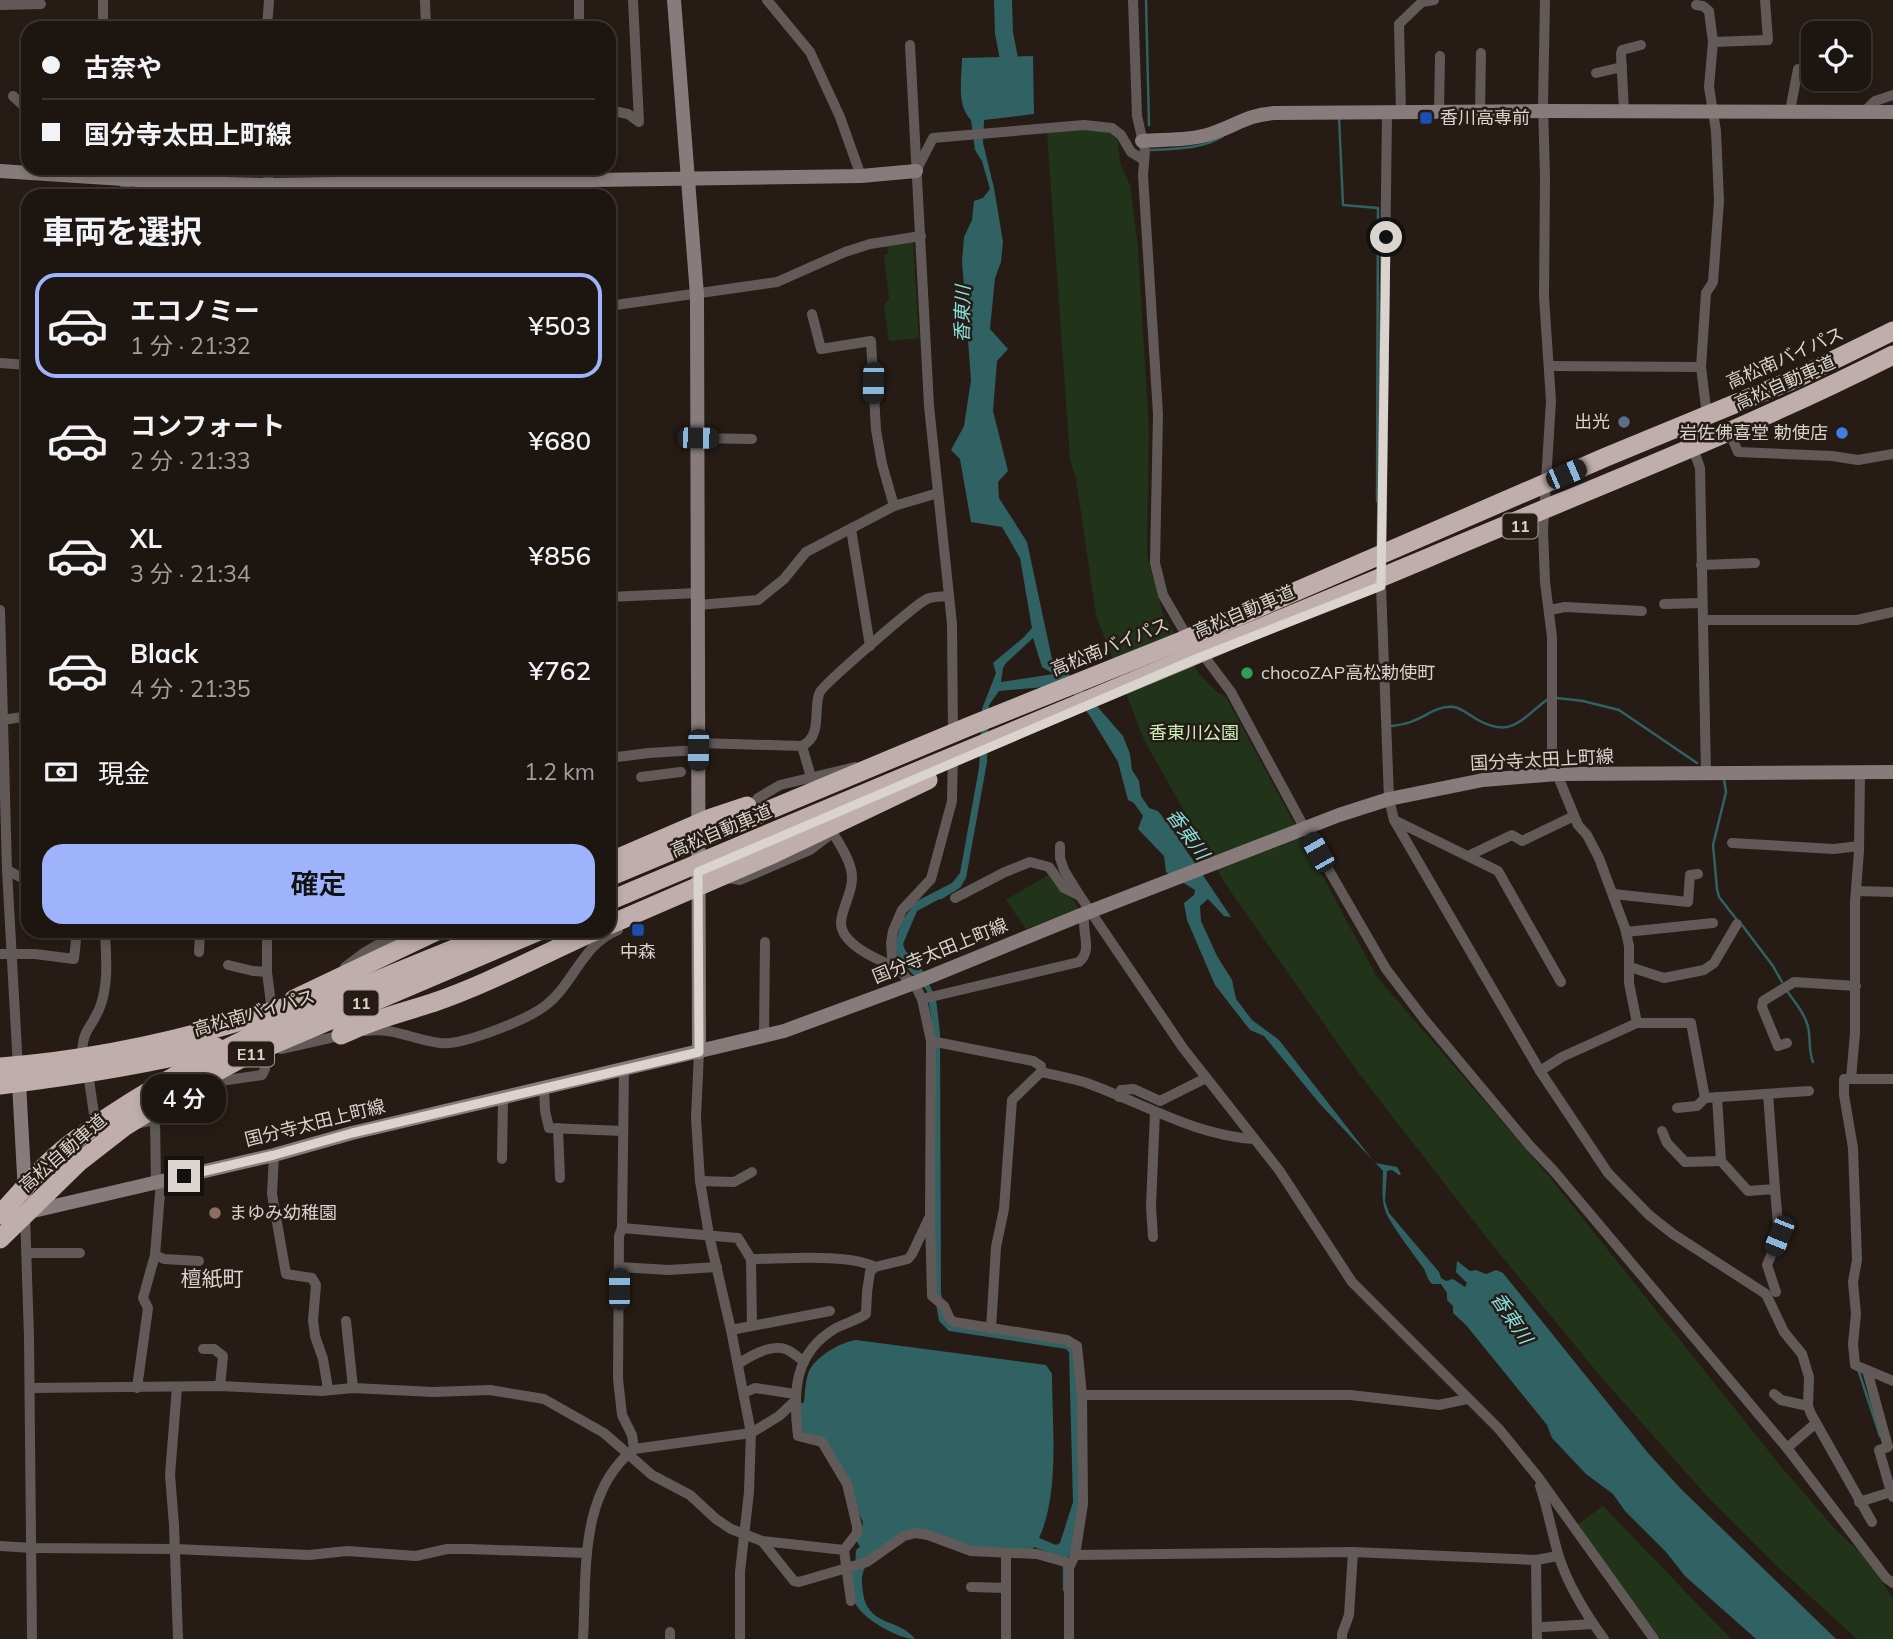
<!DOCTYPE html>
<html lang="ja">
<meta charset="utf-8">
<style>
body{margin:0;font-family:Mulish,"Noto Sans JP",sans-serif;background:#251e19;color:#f1f3f6;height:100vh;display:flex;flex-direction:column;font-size:26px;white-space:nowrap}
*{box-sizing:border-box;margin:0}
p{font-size:23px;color:#a09f9f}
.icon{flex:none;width:38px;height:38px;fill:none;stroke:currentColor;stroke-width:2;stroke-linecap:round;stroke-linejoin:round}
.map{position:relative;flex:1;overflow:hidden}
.sheet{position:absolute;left:21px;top:189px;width:595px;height:749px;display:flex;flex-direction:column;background:#1c1510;border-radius:21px;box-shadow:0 4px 10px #0003,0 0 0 2px #3a3430}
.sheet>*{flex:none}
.banner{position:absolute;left:21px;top:21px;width:595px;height:154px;border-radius:21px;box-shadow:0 4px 10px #0003,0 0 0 2px #3a3430;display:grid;align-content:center;height:154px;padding:0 21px;background:#1c1510}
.fabs{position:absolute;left:1801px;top:21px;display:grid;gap:14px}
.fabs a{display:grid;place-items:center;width:70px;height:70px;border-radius:14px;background:#1c1510;box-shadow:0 4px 10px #0003,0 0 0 2px #3a3430;font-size:35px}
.end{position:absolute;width:32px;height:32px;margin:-16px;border:9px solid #dad3ce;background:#111;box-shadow:0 0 0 4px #111}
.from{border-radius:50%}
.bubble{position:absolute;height:49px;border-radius:21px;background:#1c1510;box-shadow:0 4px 10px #0003,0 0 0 2px #3a3430;font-size:23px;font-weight:600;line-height:49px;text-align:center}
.car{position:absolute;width:21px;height:42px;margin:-21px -10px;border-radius:9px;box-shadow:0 0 5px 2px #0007;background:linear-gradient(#222 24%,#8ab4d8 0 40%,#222 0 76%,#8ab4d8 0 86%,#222 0)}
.banner b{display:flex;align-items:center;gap:24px;height:66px;font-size:26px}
.banner b+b{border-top:2px solid #3a3430}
.banner i{width:18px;height:18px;background:#f1f3f6}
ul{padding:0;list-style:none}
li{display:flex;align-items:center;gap:21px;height:105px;margin:0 14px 10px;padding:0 7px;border:4px solid transparent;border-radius:21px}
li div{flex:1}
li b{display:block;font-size:26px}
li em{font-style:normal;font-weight:600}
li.on{border-color:#9fb3fd}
li>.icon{width:63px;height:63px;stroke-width:1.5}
h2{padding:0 21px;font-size:32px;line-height:84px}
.pay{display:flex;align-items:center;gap:18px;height:77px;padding:0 21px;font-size:26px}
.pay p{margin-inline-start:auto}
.button{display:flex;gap:14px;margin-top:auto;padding:14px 21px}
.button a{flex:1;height:80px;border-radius:21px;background:#9fb3fd;color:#111;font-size:28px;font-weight:600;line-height:80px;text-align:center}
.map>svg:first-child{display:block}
</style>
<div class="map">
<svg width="1893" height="1639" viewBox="0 0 1893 1639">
<rect width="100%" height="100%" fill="#261c15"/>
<!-- green -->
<g fill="#213319">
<polygon points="1073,129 1107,131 1117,137 1121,166 1130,185 1138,248 1149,431 1147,555 1163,614 1200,675 1218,693 1226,697 1377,977 1548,1175 1783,1469 1837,1531 1865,1557 1893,1598 1893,1639 1857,1639 1779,1568 1706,1495 1602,1378 1494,1247 1360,1075 1226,885 1144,740 1096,615 1076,479 1070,459 1047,132"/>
<polygon points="909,240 913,243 919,338 889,341 884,306 889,298 884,255 888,254 887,243"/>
<polygon points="1048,875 1061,892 1075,901 1078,909 1026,929 1006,900"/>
<polygon points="1603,1506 1731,1639 1661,1639 1577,1525"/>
</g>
<!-- water -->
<path fill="#306263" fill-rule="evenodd" d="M1033,56l1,58 -50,6 -1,23 11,45 9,54 -2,20 -6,16 -5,51 18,20 -11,12 -4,50 15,60 -10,11 1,16 28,44 25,117 15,13 56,64 7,18 2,16 7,11 2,15 8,12 9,3 14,18 59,88 -7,-1 -16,-17 -8,7 1,15 16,35 15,24 4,19 16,21 27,20 96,123 22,4 4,7 -2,1 -7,-5 -5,1 -2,30 4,12 50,59 2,6 5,3 7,-2 12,8 2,-4 -11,-11 1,-11 13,10 6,-1 10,4 10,-4 7,3 145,180 33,36 155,150h-80l-71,-63 -19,-24 -41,-41 -12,-17 -27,-20 -34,-36 -5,-13 -81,-100 -13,-12v-7l-6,-6v-7l-6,-9h-9c-6,-6 -5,-12 -10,-18 -8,-11 -34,-45 -37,-56 -4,-12 -2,-26 -2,-39l-63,-67 -56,-68 -14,-6 -35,-45 -28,-65 -3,-17 10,-8 1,-5 -29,-18 -2,-16 -26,-27 5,-13 -9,-13 -6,-3 -10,-38 -28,-46 -24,-31 -67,6 -10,14 -2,57 -21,116 -6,10 -43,23 -14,33 2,6 18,21 13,28 4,34 1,260 6,27 121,23 8,9 5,152 -8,47 -7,8 -32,-12 -2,3h-51l-64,-21 -51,37c-6,10 -4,16 -3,27 5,34 36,25 52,46 -17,0 -52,-20 -60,-36 -4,-9 -3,-24 -5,-34l5,-1 1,-18 4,-3 -4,-7 5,-7 2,-11 -39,-83 -21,-5 -5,-29 6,-3c1,-9 1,-19 4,-28 5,-16 32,-32 48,-34l190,25 6,9c0,50 8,119 -13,164l17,7 4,-2 13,-41 -4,-150 -3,-3 -117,-18 -10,-10 -5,-30 1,-248 -8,-52 -30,-35 -2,-12 7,-23 13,-19 37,-19 8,-10 19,-105 3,-59 14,-36 -3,-10 31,-26 8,-9 -12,-70 -18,-31 -31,-5 -11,-63 -9,-9 13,-24 7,-46 -9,-119 2,-24 8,-17 2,-19 9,-3 7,-9 -8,-28 -7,-11 -4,-30c-15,-14 -9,-43 -9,-62zM1033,638l9,29 12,7 -53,8 2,-14 3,-5z"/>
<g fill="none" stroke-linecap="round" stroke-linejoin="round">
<!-- stream -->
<g stroke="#306263" stroke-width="2.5">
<polyline points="1146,0 1149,125"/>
<polyline points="1339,117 1343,205 1378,208 1377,501"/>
<path d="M1151,150c24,-1 52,-1 72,-14"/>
<polyline points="1557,698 1583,701 1619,710 1697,763"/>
<path d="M1392,726c7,-1 15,-2 21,-5 14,-5 25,-16 41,-14 8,1 16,9 24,13 34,19 44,-2 70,-21"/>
<polyline points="1724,779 1726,792 1713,845 1717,889 1719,897 1737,920"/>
<polyline points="941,898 956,889"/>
<polyline points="1742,925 1773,966 1782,982"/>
<path d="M1787,991c8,11 18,23 21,36 3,12 0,23 5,35"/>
<polyline points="1858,1369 1880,1436"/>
<polyline points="1064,1565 1064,1590"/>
</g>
<!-- river -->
<polyline stroke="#306263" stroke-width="18" points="1003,0 1004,33 1013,80"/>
<!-- street -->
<g stroke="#615a59" stroke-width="10">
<polyline points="425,0 426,28"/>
<polyline points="579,0 579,28"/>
<polyline points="767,0 810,52 840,117 861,176"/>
<polyline points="1133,0 1137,116 1145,151 1143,175 1158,414 1155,563 1163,595 1188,638"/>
<polyline points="1545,0 1543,105 1545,177 1544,297 1551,401 1543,530 1545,582 1552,637 1552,762 1578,825 1587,835 1599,858 1625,928 1629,946 1629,983 1637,1023"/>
<polyline points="0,5 41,4"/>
<polyline points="1696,5 1703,6 1709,11 1713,42"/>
<polyline points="103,28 103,0"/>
<polyline points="267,28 269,0"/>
<polyline points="910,45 929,406 952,624 953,736"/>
<polyline points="1596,73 1622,67"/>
<polyline points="13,96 28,110"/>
<polyline points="609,110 628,114 639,122 633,0"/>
<polyline points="1624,111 1621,54 1622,50 1641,45"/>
<polyline points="1790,111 1798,69"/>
<polyline points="1439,112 1440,56"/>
<polyline points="1480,112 1481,53"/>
<polyline points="1864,112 1875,101 1893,95"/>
<polyline points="1387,113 1381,586 1389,799 1394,820 1540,1071 1608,1173 1649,1215 1673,1234 1766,1294 1784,1332 1802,1354 1809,1377 1808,1406 1811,1414 1872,1522"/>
<polyline points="1401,113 1399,24 1422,2 1434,0"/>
<polyline points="918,167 933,138 1084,125 1112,128 1121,135 1131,152 1144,160"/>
<polyline points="268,168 269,196"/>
<polyline points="429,168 430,196"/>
<polyline points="123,196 125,192 126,168"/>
<polyline points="609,306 777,282 845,252 870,244 921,236"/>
<polyline points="812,314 821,349 871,341 876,430 882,464 894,506"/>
<polyline points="0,363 28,365"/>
<polyline points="1549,366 1701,367 1707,416"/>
<polyline points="1701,367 1706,293 1713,282 1719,201 1716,131 1709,87 1713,42 1768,40 1765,0"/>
<polyline points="697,438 752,439"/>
<polyline points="1732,438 1738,452 1832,456 1858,460 1893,454"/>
<polyline points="1695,454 1700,468 1706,775"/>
<polyline points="851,529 870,646"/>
<polyline points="1701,565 1755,563"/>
<polyline points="609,597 698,593"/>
<polyline points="1664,604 1702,603"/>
<polyline points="698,605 758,600 784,579 806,552 894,506 938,493"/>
<polyline points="0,610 7,870 18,1069"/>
<polyline points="1550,610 1565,607 1642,611"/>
<polyline points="1703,620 1857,620 1893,612"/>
<polyline points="1204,656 1231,692 1305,829 1386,969 1424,1019 1530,1146 1553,1170 1787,1448"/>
<polyline points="3,720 28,716"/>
<polyline points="698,743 802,746 811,777"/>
<path d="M802,746c22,-11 10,-39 18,-54 4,-8 97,-89 107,-93 6,-3 16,-2 22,-3"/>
<polyline points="953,753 952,801 931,879 902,910 893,931 891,943 892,957 906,978 914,983 922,999 931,1041 930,1216 932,1296 944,1306 950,1319 954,1322 1067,1340 1077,1346 1082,1395 1083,1504 1075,1555 1069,1568 1069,1639"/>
<polyline points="609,758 649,753 698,750"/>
<polyline points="641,777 681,772"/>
<polyline points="747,812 758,798 780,785 855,767"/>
<polyline points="1394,820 1498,871 1561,982"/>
<path d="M833,833c7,12 20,31 19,46 0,14 -10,29 -11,43 -1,23 40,39 58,47"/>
<polyline points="1732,843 1834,849 1859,846"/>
<polyline points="1060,846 1060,858 1064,870 1080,896 1183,1048 1279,1170 1352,1282 1499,1429 1538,1477 1654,1639"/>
<polyline points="1468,856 1512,835 1522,841 1574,816"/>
<polyline points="7,870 28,881"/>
<polyline points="722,877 740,880 810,850 831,834"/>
<polyline points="1856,891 1893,892"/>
<polyline points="1613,894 1688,902 1690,875 1698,874"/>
<polyline points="955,898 1005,872 1030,862 1049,867 1064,888 1080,896"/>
<polyline points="267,931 267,972 272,1012"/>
<polyline points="1626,932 1713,923"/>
<polyline points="199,952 200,931"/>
<polyline points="0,954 35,954 74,959 77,931"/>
<polyline points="228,965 253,971 267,972"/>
<polyline points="345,967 365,952 401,931"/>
<polyline points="1630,967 1664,978 1704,970 1714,963 1737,924"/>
<path d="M922,999l157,-37c15,-13 1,-31 6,-48"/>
<path d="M366,1031c27,-4 48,9 74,12 22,3 86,-23 105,-37 29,-22 37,-62 73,-76"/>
<polyline points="764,1036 765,942"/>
<path d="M931,1041l102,20 8,5v6c14,3 29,6 43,10 57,20 109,53 170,57"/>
<polyline points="1787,1043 1778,1046 1762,1007 1763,1001 1794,982 1856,986"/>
<polyline points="281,1049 343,1035"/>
<polyline points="699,1052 696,1118 700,1181 709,1235 731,1330 751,1433 749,1492 740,1572 740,1639"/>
<path d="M82,1057c0,-29 9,-27 18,-50 9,-24 6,-51 5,-76"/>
<polyline points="624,1069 622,1228 619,1236 618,1379 622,1415 632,1435 634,1449"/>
<polyline points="1540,1071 1562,1057 1637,1023 1691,1023 1705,1098 1809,1091"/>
<polyline points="88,1073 94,1114 106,1119"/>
<polyline points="1851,1079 1855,1033 1855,902 1859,851 1860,772"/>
<polyline points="1893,1079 1844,1079 1844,1095 1853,1148 1857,1260 1853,1282 1856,1314 1853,1344 1855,1365 1893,1381"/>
<polyline points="544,1088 545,1111 549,1128 623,1131"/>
<polyline points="1119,1097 1121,1090 1134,1089 1160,1101 1206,1078"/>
<polyline points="1717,1097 1721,1161 1748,1191 1775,1189 1768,1094"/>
<polyline points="1677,1108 1697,1106 1705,1098"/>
<polyline points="155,1120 156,1182"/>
<polyline points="135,1124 155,1120 220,1081 262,1075 265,1069 265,1053"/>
<polyline points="558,1128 560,1178"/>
<polyline points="1662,1131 1667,1143 1685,1162 1721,1161"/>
<polyline points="274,1155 272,1194 286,1274 312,1278 316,1285 313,1320 315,1336 323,1359 328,1389"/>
<polyline points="502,1159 503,1098"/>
<polyline points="700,1181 734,1182 752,1172"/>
<polyline points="1775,1189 1779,1236 1767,1265 1776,1292"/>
<polyline points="25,1215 29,1337 32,1639"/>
<path d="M622,1228l116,10 13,21c31,0 99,-6 124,8"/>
<polyline points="1153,1237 1151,1206 1155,1112"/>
<polyline points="27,1253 80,1253"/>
<polyline points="155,1255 164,1259 199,1261"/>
<polyline points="751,1259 752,1326"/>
<polyline points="620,1267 669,1270 717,1267"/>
<polyline points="346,1321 353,1388"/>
<polyline points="991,1329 996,1247 1004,1209 1012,1100 1041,1072"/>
<polyline points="731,1330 830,1311"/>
<polyline points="203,1349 214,1349 223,1356 220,1386"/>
<path d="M738,1364c12,-8 32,-20 47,-15 7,2 14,9 19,13"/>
<polyline points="1867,1370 1888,1447 1879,1450 1891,1492"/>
<polyline points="177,1387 170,1475 174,1525 178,1639"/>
<polyline points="30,1388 220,1386 322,1391 353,1388 433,1392 490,1390 544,1399 604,1433 652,1475 690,1495 716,1519 731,1529 762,1541 844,1550 851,1601"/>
<polyline points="137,1388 148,1308 143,1298 155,1255 161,1181"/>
<polyline points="744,1393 755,1388 795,1394"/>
<polyline points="1774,1394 1781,1400 1808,1406"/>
<polyline points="1082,1395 1350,1395 1439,1405 1467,1399"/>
<polyline points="1816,1423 1787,1448 1886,1578 1893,1583"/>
<path d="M1540,1486c8,24 12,48 19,71 10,30 26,56 45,82"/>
<polyline points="1859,1502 1891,1492 1893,1497"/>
<polyline points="762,1541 794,1581 799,1582 867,1562 904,1536 916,1533 928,1535 971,1551 1037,1554 1069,1563"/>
<polyline points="0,1546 32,1548 175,1549 309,1555 347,1551 416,1556 447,1549 468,1549 587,1553"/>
<path d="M844,1550l13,-17v-7l-10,-42 -25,-42 -24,-6c-5,-43 -5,-83 38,-108 10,-5 21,-8 30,-14l1,-22 3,-20 5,-5 33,-8 4,-5 17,-36"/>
<polyline points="1075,1555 1353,1552 1536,1560 1558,1556"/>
<polyline points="1536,1560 1537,1639"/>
<polyline points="971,1587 1006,1588"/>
<polyline points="1543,1627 1593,1624"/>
<path d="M583,1639c4,-64 -5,-146 51,-190l117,-16 28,-17 15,-14"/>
<polyline points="670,1639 670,1632"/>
<polyline points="1006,1639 1006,1554"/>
<polyline points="1342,1639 1342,1634 1349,1615 1353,1552"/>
</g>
<!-- secondary -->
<g stroke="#877c7b" stroke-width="14">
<polyline points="674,0 697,295 699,1052"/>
<path d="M1142,141c23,-2 48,0 71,-8 24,-8 34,-18 61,-20l269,-2 350,1"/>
<polyline points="0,171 184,183 269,185 861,176 916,171"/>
<polyline points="19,1083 25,1193"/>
<polyline points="29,1212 274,1155 352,1133 784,1031 917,982 1081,915 1339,815 1389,799 1483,780 1557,774 1893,772"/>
</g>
<!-- highway -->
<g stroke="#bfaeac" stroke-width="19">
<polyline points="609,862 711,818 747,806"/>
<polyline points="609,877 970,726 1184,640 1606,457 1795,379 1893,331"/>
<path d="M609,901c273,-116 547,-229 821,-344 155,-66 313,-126 463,-202"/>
<polyline points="609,925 773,854 928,780"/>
<polyline points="294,999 437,931"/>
<path d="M341,1035c31,-15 59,-22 91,-32 56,-19 109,-48 163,-72"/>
<path d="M0,1067c105,-8 210,-33 309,-68"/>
<path d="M0,1085c73,-9 145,-20 216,-38"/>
<path d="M0,1215c22,-25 45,-52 71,-72 127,-95 281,-152 427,-212"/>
<polyline points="0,1239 79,1162 124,1127 183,1090 244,1057 539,931"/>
</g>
</g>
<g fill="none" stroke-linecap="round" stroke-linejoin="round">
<!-- route -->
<polyline stroke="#dad3ce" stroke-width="9" points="184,1176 274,1155 352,1133 699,1052 698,872 1198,658 1381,586 1386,237"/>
</g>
<!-- markers -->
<g fill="#1a4fb4" stroke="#261c15" stroke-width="2.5">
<rect x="1419" y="111" width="14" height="14" rx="3.5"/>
<rect x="631" y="923" width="14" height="14" rx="3.5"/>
</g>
<circle fill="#5c6f8a" stroke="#261c15" stroke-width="2.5" cx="1624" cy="422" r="7"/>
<circle fill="#3f7fe0" stroke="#261c15" stroke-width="2.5" cx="1842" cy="433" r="7"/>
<circle fill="#2e9e5b" stroke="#261c15" stroke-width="2.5" cx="1247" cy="673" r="7"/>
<circle fill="#8d6e63" stroke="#261c15" stroke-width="2.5" cx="215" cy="1213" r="7"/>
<g text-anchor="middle" stroke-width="5" stroke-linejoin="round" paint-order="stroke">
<!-- shield labels -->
<g fill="#261c15" stroke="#a49c96" stroke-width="2">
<rect x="1502.5" y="513.5" width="35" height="25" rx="5"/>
<rect x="343.5" y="990.5" width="35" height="25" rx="5"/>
<rect x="228" y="1041.5" width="46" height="25" rx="5"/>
</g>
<g font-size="16" font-weight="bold" fill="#dad3ce">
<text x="1520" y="532">11</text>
<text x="361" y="1009">11</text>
<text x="251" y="1060">E11</text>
</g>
<!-- poi labels -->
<g font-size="18" fill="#dad3ce" stroke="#261c15" text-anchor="start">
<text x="1440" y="124">香川高専前</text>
<text x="1610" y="428" text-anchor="end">出光</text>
<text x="1828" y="439" text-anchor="end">岩佐佛喜堂 勅使店</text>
<text x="1261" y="679">chocoZAP高松勅使町</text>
<text x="638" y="958" text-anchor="middle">中森</text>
<text x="229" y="1219">まゆみ幼稚園</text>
</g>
<!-- street labels -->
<g font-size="18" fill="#dad3ce" stroke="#261c15">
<text transform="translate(1785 358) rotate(-24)" y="6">高松南バイパス</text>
<text transform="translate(1785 383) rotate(-24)" y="6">高松自動車道</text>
<text transform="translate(1244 612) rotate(-23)" y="6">高松自動車道</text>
<text transform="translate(1110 647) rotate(-22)" y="6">高松南バイパス</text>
<text transform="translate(1542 760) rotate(-3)" y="6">国分寺太田上町線</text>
<text transform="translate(721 831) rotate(-23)" y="6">高松自動車道</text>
<text transform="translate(940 951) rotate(-22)" y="6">国分寺太田上町線</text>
<text transform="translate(254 1013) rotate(-16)" y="6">高松南バイパス</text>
<text transform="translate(315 1123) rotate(-14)" y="6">国分寺太田上町線</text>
<text transform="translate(63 1153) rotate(-41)" y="6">高松自動車道</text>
</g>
<!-- park labels -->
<g font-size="18" fill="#caf1b9" stroke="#261c15">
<text x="1194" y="739">香東川公園</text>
</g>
<!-- water labels -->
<g font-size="19" font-style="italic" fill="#88dfdf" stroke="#261c15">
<text transform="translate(962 314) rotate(-89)" y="7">香東川</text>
<text transform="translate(1188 834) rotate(54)" y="7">香東川</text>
<text transform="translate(1512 1318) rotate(56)" y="7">香東川</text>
</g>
<!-- quarter labels -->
<g font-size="21" fill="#dad3ce" stroke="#261c15">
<text x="212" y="1286">檀紙町</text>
</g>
</g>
</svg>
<div class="fabs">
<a><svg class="icon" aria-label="locate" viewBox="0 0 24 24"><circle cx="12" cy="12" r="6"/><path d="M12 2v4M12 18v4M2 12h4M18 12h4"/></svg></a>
</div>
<i class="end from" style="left:1386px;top:237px"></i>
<i class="end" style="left:184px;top:1176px"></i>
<div class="bubble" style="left:142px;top:1074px;width:84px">4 分</div>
<i class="car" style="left:873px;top:383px;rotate:181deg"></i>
<i class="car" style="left:698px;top:438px;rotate:91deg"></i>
<i class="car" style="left:1566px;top:474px;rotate:67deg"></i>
<i class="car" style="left:698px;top:750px;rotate:181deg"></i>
<i class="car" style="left:1318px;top:852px;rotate:330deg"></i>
<i class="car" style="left:1779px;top:1236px;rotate:202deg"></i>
<i class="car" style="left:619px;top:1289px;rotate:0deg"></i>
<div class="banner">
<b><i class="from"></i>古奈や</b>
<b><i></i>国分寺太田上町線</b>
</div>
<section class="sheet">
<h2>車両を選択</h2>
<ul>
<li class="on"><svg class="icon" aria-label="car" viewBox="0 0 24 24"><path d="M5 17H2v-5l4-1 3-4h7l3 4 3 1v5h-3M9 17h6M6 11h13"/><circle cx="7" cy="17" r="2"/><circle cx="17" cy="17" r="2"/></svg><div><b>エコノミー</b><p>1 分 · 21:32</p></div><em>¥503</em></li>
<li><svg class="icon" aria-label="car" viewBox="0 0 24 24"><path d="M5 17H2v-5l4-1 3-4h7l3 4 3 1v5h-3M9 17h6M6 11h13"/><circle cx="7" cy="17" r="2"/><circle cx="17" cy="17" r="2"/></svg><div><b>コンフォート</b><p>2 分 · 21:33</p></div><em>¥680</em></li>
<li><svg class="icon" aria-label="car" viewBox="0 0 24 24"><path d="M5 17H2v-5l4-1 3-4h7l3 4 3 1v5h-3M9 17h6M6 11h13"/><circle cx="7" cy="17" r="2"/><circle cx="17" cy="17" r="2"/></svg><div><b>XL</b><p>3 分 · 21:34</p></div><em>¥856</em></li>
<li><svg class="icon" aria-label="car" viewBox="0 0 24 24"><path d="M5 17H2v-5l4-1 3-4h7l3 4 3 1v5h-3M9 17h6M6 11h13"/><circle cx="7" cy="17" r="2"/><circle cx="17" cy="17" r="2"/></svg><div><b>Black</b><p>4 分 · 21:35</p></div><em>¥762</em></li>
</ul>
<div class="pay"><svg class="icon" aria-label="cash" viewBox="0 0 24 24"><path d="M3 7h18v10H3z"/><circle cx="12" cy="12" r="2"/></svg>現金<p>1.2 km</p></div>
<div class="button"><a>確定</a></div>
</section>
</div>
